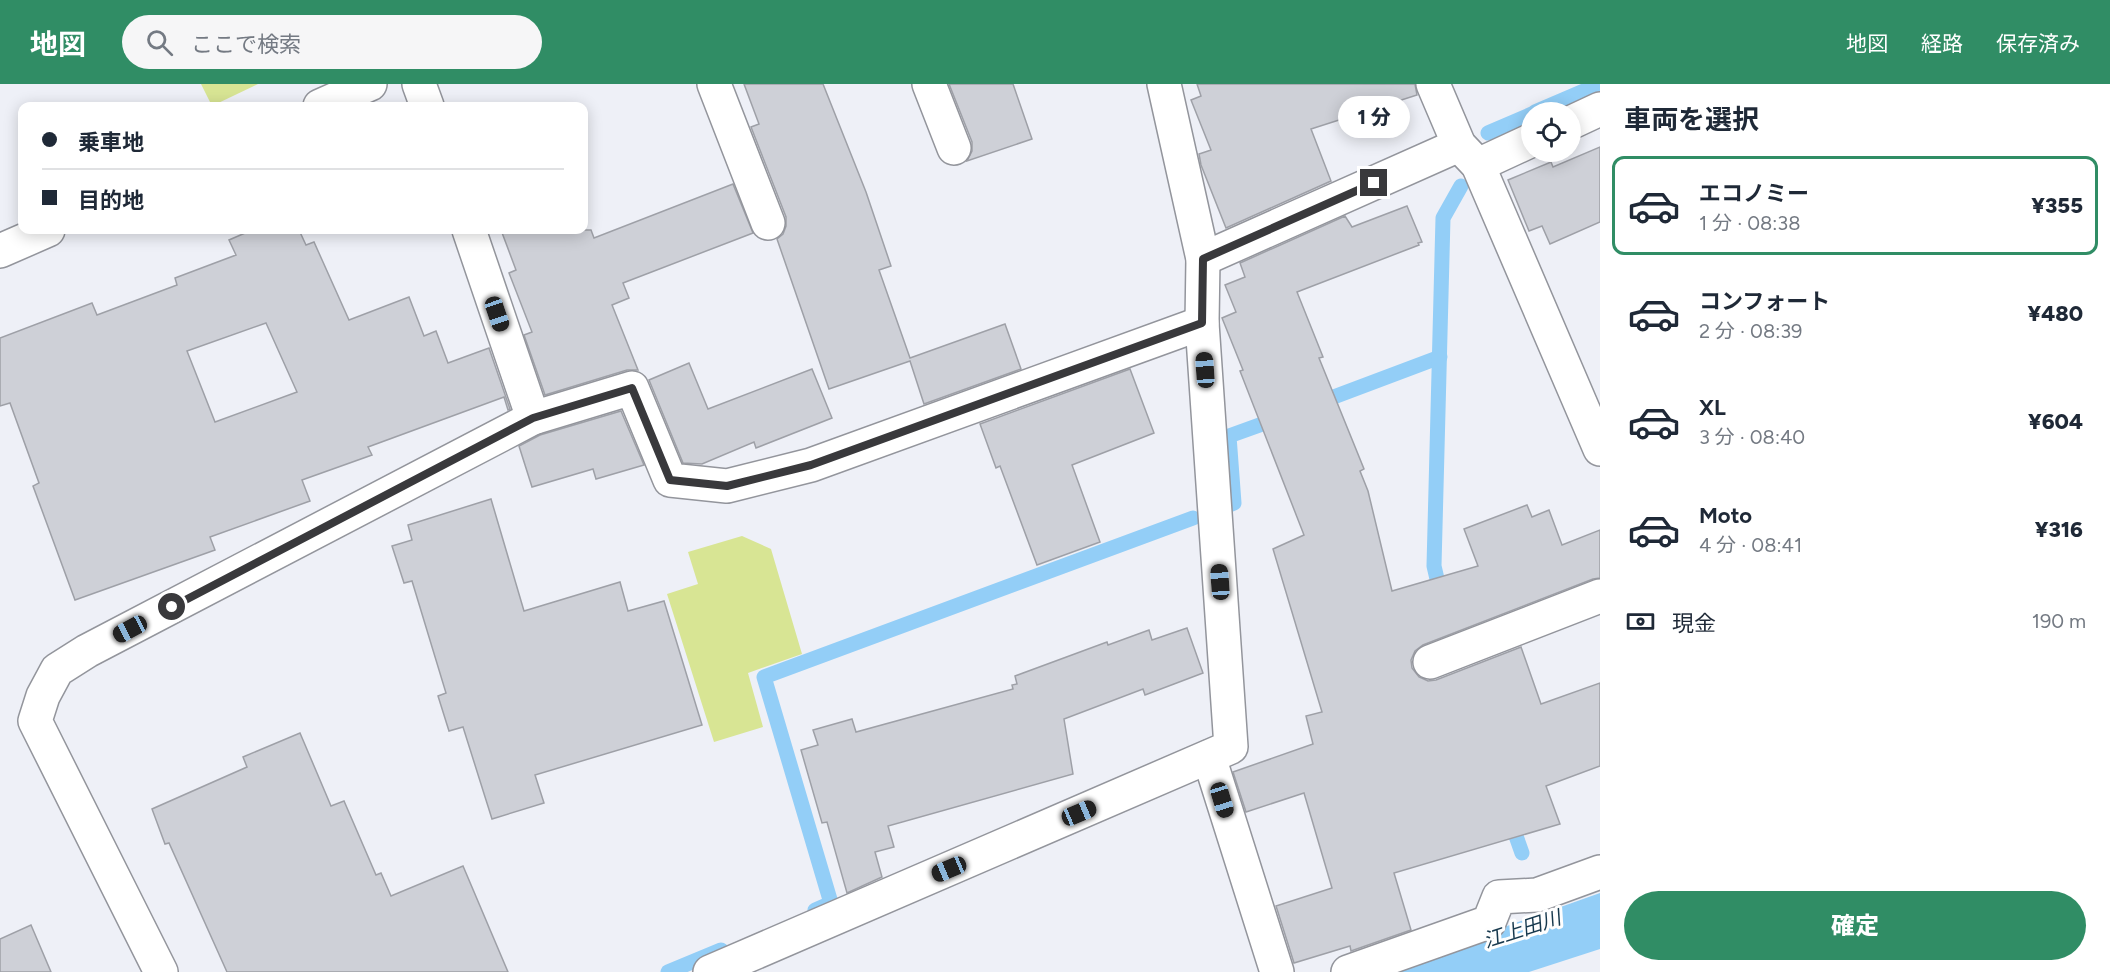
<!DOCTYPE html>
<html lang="ja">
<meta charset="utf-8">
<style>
body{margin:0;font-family:Figtree,"Noto Sans JP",sans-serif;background:#f6f6f7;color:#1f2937;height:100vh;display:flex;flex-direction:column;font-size:22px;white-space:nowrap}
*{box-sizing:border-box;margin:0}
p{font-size:20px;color:#747a83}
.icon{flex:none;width:33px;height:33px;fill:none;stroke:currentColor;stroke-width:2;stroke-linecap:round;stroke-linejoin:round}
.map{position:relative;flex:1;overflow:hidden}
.side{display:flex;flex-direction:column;background:#fff;width:510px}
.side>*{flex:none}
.banner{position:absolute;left:18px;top:18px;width:570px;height:132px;border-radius:12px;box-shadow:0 3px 15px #0003;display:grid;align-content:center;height:132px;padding:0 24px;background:#fff}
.tools{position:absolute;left:1521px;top:18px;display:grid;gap:12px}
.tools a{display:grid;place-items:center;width:60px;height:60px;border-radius:50%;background:#fff;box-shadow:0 3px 15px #0003;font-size:30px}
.end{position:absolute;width:27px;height:27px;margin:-14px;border:8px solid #39393c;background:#fff;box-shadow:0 0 0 3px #fff}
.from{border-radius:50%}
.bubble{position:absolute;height:42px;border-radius:21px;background:#fff;box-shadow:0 3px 15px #0003;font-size:20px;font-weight:800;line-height:42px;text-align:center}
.car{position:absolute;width:18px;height:36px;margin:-18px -9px;border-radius:8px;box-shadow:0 0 4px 2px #0007;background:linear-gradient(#222 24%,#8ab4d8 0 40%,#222 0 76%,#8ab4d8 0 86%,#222 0)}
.banner b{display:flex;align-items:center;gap:21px;height:57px;font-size:22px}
.banner b+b{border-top:2px solid #e0e1e3}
.banner i{width:15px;height:15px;background:#1f2937}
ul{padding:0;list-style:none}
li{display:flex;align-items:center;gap:18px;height:99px;margin:0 12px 9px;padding:0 12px;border:3px solid transparent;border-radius:12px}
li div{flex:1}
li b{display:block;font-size:22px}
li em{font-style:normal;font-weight:800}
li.current{border-color:#308d65}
li>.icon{width:54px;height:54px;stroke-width:1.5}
h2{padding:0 24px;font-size:27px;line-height:72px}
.pay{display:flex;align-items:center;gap:15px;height:66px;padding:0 24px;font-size:22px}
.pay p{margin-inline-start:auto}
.primary-button{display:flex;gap:12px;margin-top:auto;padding:12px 24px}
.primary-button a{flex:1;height:69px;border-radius:36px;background:#308d65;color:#fff;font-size:24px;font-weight:800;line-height:69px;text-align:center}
header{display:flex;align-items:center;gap:36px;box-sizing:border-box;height:84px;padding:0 30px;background:#308d65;color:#fff}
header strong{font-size:28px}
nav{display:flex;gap:33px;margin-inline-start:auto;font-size:21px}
.search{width:420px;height:54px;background:#f6f6f7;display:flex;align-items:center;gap:15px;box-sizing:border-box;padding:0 21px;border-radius:33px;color:#747a83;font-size:22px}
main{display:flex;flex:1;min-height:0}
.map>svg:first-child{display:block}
</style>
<header>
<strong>地図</strong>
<div class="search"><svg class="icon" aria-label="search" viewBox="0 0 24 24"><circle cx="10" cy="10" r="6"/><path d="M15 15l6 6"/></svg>ここで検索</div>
<nav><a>地図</a><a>経路</a><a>保存済み</a></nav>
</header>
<main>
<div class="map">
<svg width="1600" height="888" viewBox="0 0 1600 888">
<rect width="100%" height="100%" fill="#eef0f7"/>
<!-- green -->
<g fill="#d8e594">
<polygon points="201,0 258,0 212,22"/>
<polygon points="742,452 771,465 802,570 748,589 763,643 714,658 667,510 698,500 688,468"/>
</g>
<!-- water -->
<polygon fill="#93cef7" points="1600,809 1600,865 1529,888 1377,888"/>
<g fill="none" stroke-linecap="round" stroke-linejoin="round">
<!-- stream -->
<g stroke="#93cef7" stroke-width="15">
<polyline points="1535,28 1600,0"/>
<polyline points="1488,49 1532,30"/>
<polyline points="1315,320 1440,273"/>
<polyline points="1229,421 1234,419 1229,352 1279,334"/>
<polyline points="1441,512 1434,482 1443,134 1461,102"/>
<polyline points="1510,735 1522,769"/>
<polyline points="815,826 831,819 764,593 1193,434"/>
<polyline points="668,888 721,866"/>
</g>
</g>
<!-- building -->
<g fill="#ced0d7" stroke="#9ea0a7" stroke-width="1.5" fill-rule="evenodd">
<polygon points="744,0 823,0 866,108 891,182 879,186 910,274 1005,240 1021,285 924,320 910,277 829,305 777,155 783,150 786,142 786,133 751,43 759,40"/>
<polygon points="949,0 1013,0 1032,55 967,77 972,67 972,58"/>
<polygon points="1197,0 1415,0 1417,11 1311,45 1331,97 1226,144 1201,81 1199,70 1211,66 1191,16 1201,12"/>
<polygon points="1600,63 1600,138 1550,160 1542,142 1529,147 1508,96 1551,78 1553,83"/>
<polygon points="733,100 753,149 623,199 629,214 612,221 638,286 627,286 545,311 524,251 532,248 509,189 516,186 501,146 591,146 594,154"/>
<polygon points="1407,122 1422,158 1418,159 1419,161 1297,208 1323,273 1319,274 1364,385 1360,387 1368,407 1392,507 1478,482 1464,445 1527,421 1532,433 1549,426 1562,461 1600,446 1600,494 1593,495 1423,561 1415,567 1411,576 1412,584 1419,593 1428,597 1436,596 1521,563 1541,620 1600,599 1600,682 1546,702 1560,740 1394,789 1411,846 1351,867 1350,862 1294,879 1276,822 1332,804 1304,709 1246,728 1233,688 1313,660 1306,632 1322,628 1273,465 1304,451 1240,287 1243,286 1222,234 1236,228 1225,201 1245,193 1240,179 1345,132 1352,143"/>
<path d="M252,146h47l7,15 8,-3 35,78 60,-23 15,39 12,-5 12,32 41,-15 21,61 -2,1 -4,-13 -136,50 4,8 -70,25 8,21 -100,36 5,13 -140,50 -42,-114 6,-3 -29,-80 -10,3v-68l92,-35 5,12 80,-30 -2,-7 61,-23 -7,-15zM266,239l31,69 -82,30 -28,-71z"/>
<polygon points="689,279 708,325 812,285 832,334 756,364 754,358 702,380 683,379 649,296"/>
<polygon points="1130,285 1154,349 1072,381 1100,458 1037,481 1000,382 996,384 980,340"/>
<polygon points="621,327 644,381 596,395 593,385 532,403 519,362 540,351"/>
<polygon points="491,415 524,527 620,498 628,527 664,517 702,641 535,691 544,719 492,735 463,643 449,647 438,612 446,609 412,497 404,499 392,462 412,456 408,441"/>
<polygon points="1187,544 1203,589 1145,611 1143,605 1064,635 1073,690 888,742 894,763 875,768 882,793 847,809 827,738 822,739 801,666 818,661 813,646 852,635 856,648 1013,605 1012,601 1017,600 1015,592 1107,558 1108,561 1149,546 1152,556"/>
<polygon points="300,649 331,722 344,717 376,791 381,789 391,812 463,782 508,888 227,888 169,759 165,760 152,725 247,683 243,673"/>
<polygon points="31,841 51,888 0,888 0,855"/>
</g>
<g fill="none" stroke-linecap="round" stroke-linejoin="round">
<defs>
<g id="minor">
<polyline points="419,0 427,22"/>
<polyline points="714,0 768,139"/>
<polyline points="929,0 954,64"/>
<polyline points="1433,0 1459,61 1478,81 1600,365"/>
<polyline points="320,22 370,0"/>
<polyline points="1570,39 1600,25"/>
<polyline points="1478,81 1532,56"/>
<polyline points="469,146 533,334"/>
<polyline points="0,167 48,146"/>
<polyline points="1203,175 1459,61"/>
<polyline points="1430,578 1600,512"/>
<polyline points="1209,673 1277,888"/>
<polyline points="161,888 35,637 43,612 57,586 87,567 533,334 632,304 670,396 727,402 811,381 1202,239"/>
<polyline points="710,888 1231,663 1202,239 1203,175 1164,0"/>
<polyline points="1348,888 1489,838 1499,813 1537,811 1600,788"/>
</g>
</defs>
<!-- minor casing -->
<use href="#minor" stroke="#93959c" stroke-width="36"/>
<!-- minor -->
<use href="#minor" stroke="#fff" stroke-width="33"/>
</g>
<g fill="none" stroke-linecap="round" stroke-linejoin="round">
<!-- route -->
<polyline stroke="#39393c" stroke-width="8" points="172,523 533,334 632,304 670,396 727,402 811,381 1202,239 1203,175 1374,99"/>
</g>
<g text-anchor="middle" stroke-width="6" stroke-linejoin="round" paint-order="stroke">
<!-- water labels -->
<g font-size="20" font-style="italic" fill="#16384d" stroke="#fefefe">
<text transform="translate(1522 845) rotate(-18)" y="7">江上田川</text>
</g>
</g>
</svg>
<div class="tools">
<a><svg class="icon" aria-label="locate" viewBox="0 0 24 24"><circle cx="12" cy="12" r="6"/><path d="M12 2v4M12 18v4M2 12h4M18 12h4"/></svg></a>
</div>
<i class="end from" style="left:172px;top:523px"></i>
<i class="end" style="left:1374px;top:99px"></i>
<div class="bubble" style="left:1338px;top:12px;width:72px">1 分</div>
<i class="car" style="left:497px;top:230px;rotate:161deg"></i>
<i class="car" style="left:1205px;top:286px;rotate:356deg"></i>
<i class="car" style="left:1220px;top:498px;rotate:356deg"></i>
<i class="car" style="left:130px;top:545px;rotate:242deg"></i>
<i class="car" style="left:1222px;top:716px;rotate:163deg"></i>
<i class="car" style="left:1079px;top:729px;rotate:67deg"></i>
<i class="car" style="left:949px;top:785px;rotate:247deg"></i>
<div class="banner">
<b><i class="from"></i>乗車地</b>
<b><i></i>目的地</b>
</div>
</div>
<section class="side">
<h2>車両を選択</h2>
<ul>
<li class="current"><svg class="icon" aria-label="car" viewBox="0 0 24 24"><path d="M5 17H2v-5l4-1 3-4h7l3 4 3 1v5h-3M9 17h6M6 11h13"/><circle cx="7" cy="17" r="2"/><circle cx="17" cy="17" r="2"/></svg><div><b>エコノミー</b><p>1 分 · 08:38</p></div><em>¥355</em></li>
<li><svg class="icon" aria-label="car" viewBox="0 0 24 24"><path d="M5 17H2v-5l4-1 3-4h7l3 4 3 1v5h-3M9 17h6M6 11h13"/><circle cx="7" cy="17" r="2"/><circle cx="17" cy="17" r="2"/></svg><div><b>コンフォート</b><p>2 分 · 08:39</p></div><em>¥480</em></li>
<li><svg class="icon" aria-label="car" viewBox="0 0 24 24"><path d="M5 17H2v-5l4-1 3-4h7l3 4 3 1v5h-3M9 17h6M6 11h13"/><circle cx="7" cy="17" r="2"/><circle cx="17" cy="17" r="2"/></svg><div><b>XL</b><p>3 分 · 08:40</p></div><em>¥604</em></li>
<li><svg class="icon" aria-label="car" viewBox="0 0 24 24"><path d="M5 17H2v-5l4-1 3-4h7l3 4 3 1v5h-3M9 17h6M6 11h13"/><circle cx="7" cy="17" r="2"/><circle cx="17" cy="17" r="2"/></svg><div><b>Moto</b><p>4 分 · 08:41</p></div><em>¥316</em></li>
</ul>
<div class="pay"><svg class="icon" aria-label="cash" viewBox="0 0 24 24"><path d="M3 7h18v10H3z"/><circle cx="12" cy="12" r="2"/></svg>現金<p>190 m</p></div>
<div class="primary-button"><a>確定</a></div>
</section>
</main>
